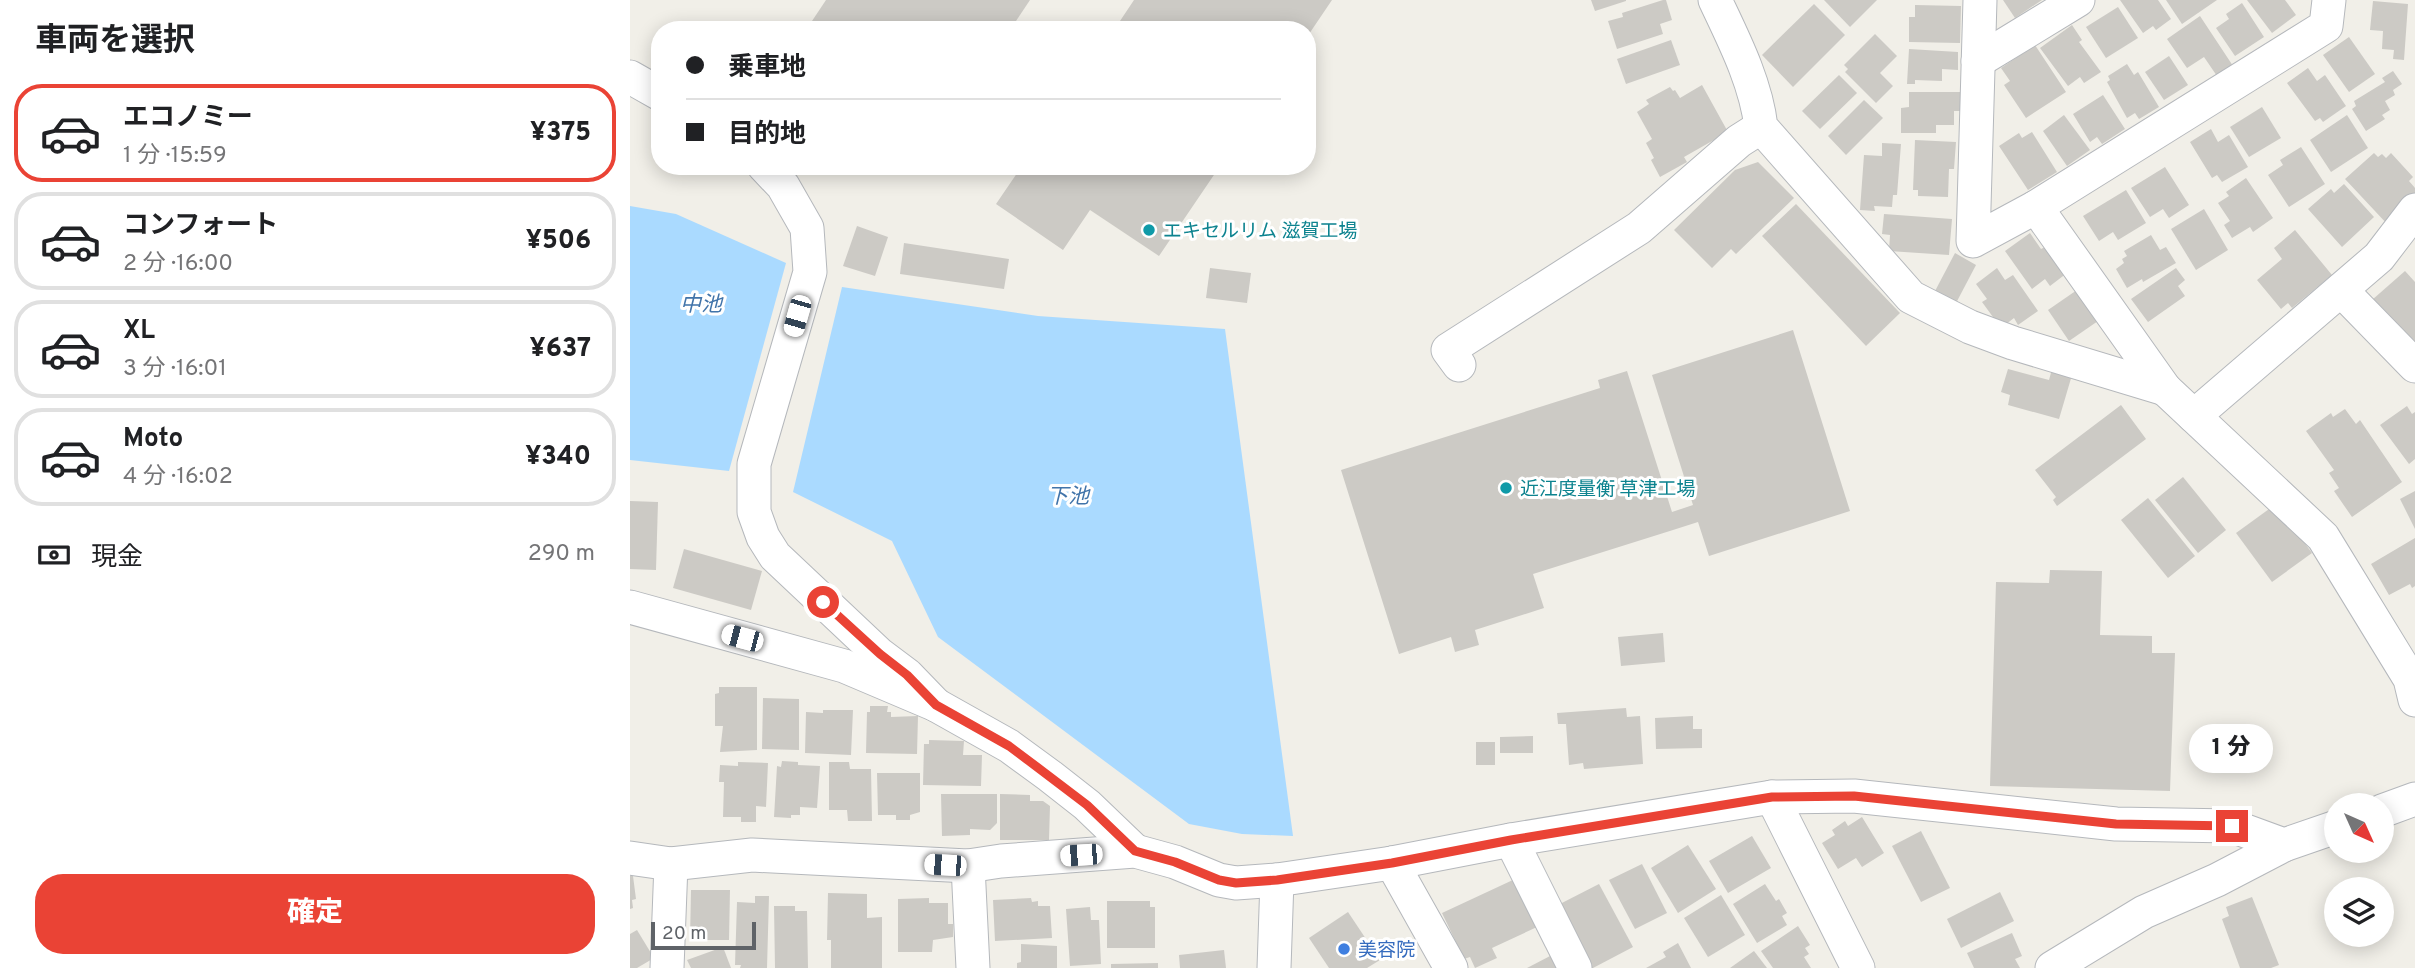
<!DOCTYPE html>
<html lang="ja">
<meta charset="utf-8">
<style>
body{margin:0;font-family:Overpass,"Noto Sans JP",sans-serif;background:#f2f2f2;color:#202124;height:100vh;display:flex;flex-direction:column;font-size:26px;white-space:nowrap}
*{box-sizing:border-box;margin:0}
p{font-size:23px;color:#757577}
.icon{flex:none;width:38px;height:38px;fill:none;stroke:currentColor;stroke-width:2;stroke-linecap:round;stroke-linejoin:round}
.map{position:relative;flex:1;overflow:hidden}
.sheet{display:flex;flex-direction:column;background:#fff;width:630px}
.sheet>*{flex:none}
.guide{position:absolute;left:21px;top:21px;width:665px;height:154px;border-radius:28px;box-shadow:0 4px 18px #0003;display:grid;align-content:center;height:154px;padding:0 35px;background:#fff}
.needle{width:46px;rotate:135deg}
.controls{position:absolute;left:1694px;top:793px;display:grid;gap:14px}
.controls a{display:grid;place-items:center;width:70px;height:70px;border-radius:50%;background:#fff;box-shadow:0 4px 18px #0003;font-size:35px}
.scale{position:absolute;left:21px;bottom:18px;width:105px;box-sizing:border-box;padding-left:7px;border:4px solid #5f6368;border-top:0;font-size:19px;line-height:24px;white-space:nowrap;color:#5f6368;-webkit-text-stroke:5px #fff;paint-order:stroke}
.end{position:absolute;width:32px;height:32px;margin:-16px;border:9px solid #ea4335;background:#fff;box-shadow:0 0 0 4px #fff}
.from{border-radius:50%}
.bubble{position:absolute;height:49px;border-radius:24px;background:#fff;box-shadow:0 4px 18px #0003;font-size:23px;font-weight:800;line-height:49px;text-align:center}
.car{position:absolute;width:21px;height:42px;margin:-21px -10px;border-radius:9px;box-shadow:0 0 5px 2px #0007;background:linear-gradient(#fff 24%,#345 0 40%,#fff 0 76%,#345 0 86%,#fff 0)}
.guide b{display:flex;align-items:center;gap:24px;height:66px;font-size:26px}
.guide b+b{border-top:2px solid #e0e0e0}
.guide i{width:18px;height:18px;background:#202124}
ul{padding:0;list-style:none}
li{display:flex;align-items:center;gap:21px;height:98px;margin:0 14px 10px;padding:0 21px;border:4px solid #e0e0e0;border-radius:28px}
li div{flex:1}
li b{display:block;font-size:26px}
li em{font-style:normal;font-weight:800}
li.active{border-color:#ea4335}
li>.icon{width:63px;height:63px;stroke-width:1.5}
h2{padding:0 35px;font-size:32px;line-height:84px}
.pay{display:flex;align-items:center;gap:18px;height:77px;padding:0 35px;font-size:26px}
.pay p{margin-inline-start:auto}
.primary-button{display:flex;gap:14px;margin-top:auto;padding:14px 35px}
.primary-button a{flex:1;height:80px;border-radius:28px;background:#ea4335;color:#fff;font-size:28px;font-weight:800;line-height:80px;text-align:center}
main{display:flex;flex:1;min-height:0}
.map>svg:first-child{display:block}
</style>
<main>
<section class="sheet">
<h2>車両を選択</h2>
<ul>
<li class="active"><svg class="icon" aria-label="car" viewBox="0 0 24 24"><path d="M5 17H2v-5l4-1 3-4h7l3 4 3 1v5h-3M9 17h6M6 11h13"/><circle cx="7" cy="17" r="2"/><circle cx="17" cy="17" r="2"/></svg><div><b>エコノミー</b><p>1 分 · 15:59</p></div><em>¥375</em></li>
<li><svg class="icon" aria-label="car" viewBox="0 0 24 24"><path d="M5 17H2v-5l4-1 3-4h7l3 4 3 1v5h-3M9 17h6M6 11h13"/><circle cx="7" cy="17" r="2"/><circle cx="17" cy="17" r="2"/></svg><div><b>コンフォート</b><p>2 分 · 16:00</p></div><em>¥506</em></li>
<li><svg class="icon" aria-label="car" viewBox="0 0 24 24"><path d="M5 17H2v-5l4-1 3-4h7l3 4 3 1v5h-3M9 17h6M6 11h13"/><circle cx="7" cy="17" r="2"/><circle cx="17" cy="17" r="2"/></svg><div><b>XL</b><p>3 分 · 16:01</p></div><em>¥637</em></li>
<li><svg class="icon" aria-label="car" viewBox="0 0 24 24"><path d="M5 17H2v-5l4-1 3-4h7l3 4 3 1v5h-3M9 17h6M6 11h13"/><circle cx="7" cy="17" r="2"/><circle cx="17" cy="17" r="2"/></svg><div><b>Moto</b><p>4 分 · 16:02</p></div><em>¥340</em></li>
</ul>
<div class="pay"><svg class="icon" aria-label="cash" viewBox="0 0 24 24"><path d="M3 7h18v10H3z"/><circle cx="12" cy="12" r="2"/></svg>現金<p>290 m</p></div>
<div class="primary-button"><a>確定</a></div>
</section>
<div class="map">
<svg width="1785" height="968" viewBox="0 0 1785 968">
<rect width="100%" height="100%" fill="#f1efe8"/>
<!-- water -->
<g fill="#aadaff">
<polygon points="0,206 46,214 156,263 99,471 0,460"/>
<polygon points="212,287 408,316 595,329 663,836 612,834 559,824 308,637 262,541 163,492"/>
</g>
<!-- building -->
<g fill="#cccac5">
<polygon points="196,0 400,0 380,30 176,30"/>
<polygon points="504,0 702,0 677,37 677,30 484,30"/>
<polygon points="961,0 996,0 996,1 965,11"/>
<polygon points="1033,0 1036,0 1042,20 1030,24 1033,34 987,49 978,21 993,17 992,13"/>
<polygon points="1194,0 1247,0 1220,27"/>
<polygon points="1373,0 1412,0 1385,18"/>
<polygon points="1490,0 1528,0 1541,19 1526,30 1523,26 1513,33"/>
<polygon points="1536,0 1587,0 1552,24"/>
<polygon points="1617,0 1655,0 1666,15 1642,33"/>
<polygon points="1743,1 1778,4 1774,60 1763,59 1764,50 1752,49 1753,31 1740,30"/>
<polygon points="1612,3 1634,37 1605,56 1586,28 1599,19 1596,14"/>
<polygon points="1184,4 1215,35 1163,87 1132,55"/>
<polygon points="1285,5 1331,6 1330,43 1279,42 1279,17 1285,17"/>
<polygon points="1488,7 1508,38 1476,58 1456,27"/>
<polygon points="1570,16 1603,66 1587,76 1574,57 1557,68 1537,39"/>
<polygon points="1442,25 1452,40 1449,42 1471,72 1454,83 1450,77 1438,86 1410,48"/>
<polygon points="1245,34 1267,56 1250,73 1263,86 1246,103 1215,72 1218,69 1214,65"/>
<polygon points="1719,37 1745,74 1719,92 1693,55"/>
<polygon points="1041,40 1050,65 996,84 987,59"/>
<polygon points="1405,45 1436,92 1396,118 1374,85 1380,81 1371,68"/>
<polygon points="1279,49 1328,52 1328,70 1312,69 1312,81 1285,80 1285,84 1277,84"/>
<polygon points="1539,56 1558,85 1534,100 1515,72"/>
<polygon points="1497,64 1504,75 1508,72 1529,107 1509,119 1505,113 1497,118 1477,82 1480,80 1478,76"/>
<polygon points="1678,68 1687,81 1695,75 1716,106 1693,122 1690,118 1685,121 1657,83"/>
<polygon points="1763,71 1772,84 1763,90 1765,95 1755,101 1760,110 1752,115 1755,119 1736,131 1722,109 1726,106 1724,101 1755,82 1752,78"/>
<polygon points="1209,75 1227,93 1190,129 1172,111"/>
<polygon points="1072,85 1098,132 1054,157 1057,162 1030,177 1021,160 1024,158 1016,143 1022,139 1007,112 1019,104 1016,100 1040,87 1043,91 1045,90 1050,98"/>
<polygon points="1279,92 1331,92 1331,111 1324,111 1324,125 1306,125 1306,133 1271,133 1271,108 1279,107"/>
<polygon points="1473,95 1495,129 1472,144 1467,137 1460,142 1443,114"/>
<polygon points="1234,100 1253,118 1216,155 1198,136"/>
<polygon points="1632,107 1651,138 1619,157 1600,127"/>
<polygon points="1434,115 1460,150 1437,166 1413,131"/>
<polygon points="1717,115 1738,148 1701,172 1680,140"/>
<polygon points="1581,129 1588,142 1599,135 1618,167 1592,182 1587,175 1582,178 1560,142"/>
<polygon points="1402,132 1427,172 1398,190 1369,146 1389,133 1392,138"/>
<polygon points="1285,140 1326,142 1324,169 1319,169 1318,197 1288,196 1288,190 1283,190"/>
<polygon points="1252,143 1271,144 1267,195 1263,195 1262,207 1244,206 1245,211 1230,210 1234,155 1252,156"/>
<polygon points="1671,147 1695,184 1659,207 1638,175 1653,165 1650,160"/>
<polygon points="1744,153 1748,157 1752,154 1756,158 1761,153 1783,177 1779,181 1785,188 1785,201 1759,226 1715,179"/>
<polygon points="1128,162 1164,198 1106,254 1101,249 1082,268 1044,230 1105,170"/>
<polygon points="392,166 590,166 529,256 460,210 433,250 366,204"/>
<polygon points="1535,167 1559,205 1539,218 1533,209 1520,217 1501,188"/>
<polygon points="1616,178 1643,218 1623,232 1620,227 1602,238 1594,225 1600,221 1588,203 1599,196 1596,192"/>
<polygon points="1714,184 1744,217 1712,247 1678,209 1701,189 1704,193"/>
<polygon points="1496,190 1516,223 1488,240 1483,232 1469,241 1453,216"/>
<polygon points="1166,204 1270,313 1236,346 1132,236"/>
<polygon points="1574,209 1598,250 1566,270 1541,229"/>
<polygon points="1254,214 1322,219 1319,255 1259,251 1260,235 1252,234"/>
<polygon points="227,226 258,237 245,276 213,266"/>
<polygon points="1665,230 1702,275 1662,308 1658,303 1651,309 1627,280 1652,259 1644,248"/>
<polygon points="1400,233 1411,249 1417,246 1437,273 1420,286 1415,279 1402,289 1375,251"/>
<polygon points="1521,235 1530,250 1536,247 1546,263 1513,282 1512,279 1497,288 1486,269 1494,263 1492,259 1497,256 1494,251"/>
<polygon points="274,243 379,259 374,289 270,274"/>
<polygon points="1325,253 1346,265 1325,305 1304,293"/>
<polygon points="580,268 621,273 617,303 576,298"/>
<polygon points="1367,268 1375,280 1383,275 1408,311 1388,325 1384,318 1371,328 1352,302 1357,299 1346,284"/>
<polygon points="1546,268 1555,280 1548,286 1555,296 1518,322 1501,299"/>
<polygon points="1775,271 1785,282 1785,349 1742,300"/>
<polygon points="1447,290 1468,321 1439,341 1418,310"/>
<polygon points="1163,330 1220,511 1079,556 1068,522 1043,530 903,574 914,608 845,630 849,645 825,652 821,637 769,654 711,470 970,388 968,380 997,371 1042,512 1063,505 1022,375"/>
<polygon points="1378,369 1419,380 1422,369 1442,375 1429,419 1378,405 1380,395 1371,392"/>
<polygon points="1491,405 1516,439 1427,506 1423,500 1426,497 1405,470"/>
<polygon points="1777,406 1782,414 1785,412 1785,459 1779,464 1750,425"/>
<polygon points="1715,409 1726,424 1730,420 1772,482 1722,517 1704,491 1709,488 1699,473 1704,470 1676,431 1701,413 1703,417"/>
<polygon points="1553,477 1596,530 1568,553 1525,500"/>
<polygon points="1785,491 1785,529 1770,499"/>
<polygon points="1518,498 1565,556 1538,578 1491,520"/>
<polygon points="0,501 28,502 26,570 0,569"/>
<polygon points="1646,504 1682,553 1642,582 1606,533"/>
<polygon points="1785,538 1785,586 1782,588 1780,584 1759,595 1741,564"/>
<polygon points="54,549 132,571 121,610 43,588"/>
<polygon points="1420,570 1472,571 1470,635 1522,636 1522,653 1545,653 1540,791 1360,786 1366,582 1419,583"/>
<polygon points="1033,633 1035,662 991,666 988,637"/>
<polygon points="89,687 127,687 127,750 90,752 93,726 85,726 85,694 89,693"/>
<polygon points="133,698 169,699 169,750 132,749"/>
<polygon points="240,706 258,706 257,712 261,712 261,717 288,716 287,754 236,753 237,712 240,712"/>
<polygon points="996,708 997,717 1010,716 1013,764 954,769 953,763 939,765 936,724 928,724 927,713"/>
<polygon points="193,710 223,710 221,755 175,753 176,712 193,713"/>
<polygon points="1063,716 1063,729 1072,729 1072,748 1026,749 1025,718"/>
<polygon points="903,736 903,753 870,753 870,737"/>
<polygon points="299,740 334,741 333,755 352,755 351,786 293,785 294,744 299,744"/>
<rect x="846" y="742" width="19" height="23"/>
<polygon points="152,761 168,762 168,765 190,766 187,808 170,807 170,815 161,815 161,818 144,817 147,766 151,767"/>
<polygon points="108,762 138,763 136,807 126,806 126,822 111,822 111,817 93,817 94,782 89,782 90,765 108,766"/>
<polygon points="199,762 219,762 220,769 241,769 242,821 218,821 217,810 199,810"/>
<polygon points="247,773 290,773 290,812 280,815 280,820 266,820 266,815 248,815"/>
<polygon points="311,794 367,794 367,823 360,830 340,829 340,835 312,836"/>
<polygon points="370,794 400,795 400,801 413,801 420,806 419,840 370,840"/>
<polygon points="1232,817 1254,853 1232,867 1226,858 1208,869 1192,843 1205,835 1202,830 1215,821 1218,826"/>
<polygon points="1291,831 1320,888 1291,902 1262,846"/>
<polygon points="1122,836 1141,868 1098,893 1079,861"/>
<polygon points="1058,845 1086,889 1048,913 1021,868"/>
<polygon points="1012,864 1037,913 1005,929 979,880"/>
<polygon points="0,876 3,876 6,899 2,900 3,908 0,909"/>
<polygon points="885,879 907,927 862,948 867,958 845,968 840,957 834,959 812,913"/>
<polygon points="969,884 1003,947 963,968 959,968 926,906"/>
<polygon points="1135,884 1146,901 1149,899 1157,913 1152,916 1157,925 1127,943 1103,904"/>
<polygon points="61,890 100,890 99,940 60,940"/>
<polygon points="1370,892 1384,921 1331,948 1317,919"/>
<polygon points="198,893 237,894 237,918 252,917 252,968 201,968 201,940 197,940"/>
<polygon points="1091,895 1115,935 1078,957 1054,918"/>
<polygon points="125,896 139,896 137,968 110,968 111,965 105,965 107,902 125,903"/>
<polygon points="1622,897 1649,965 1641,968 1610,968 1592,919 1599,916 1596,907"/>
<polygon points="299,898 299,903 318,903 318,924 323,924 323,937 303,940 302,952 268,952 268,899"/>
<polygon points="401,898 402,902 408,901 408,906 420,906 422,938 365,941 363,900"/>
<polygon points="477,901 520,901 520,907 525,907 525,948 477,948"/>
<polygon points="144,906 165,906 165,911 177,911 178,968 145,968"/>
<polygon points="460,907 461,920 469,920 471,964 440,966 436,909"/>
<polygon points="718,912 750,960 737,968 699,968 679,938"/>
<polygon points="1168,926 1180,945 1175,948 1179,954 1174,957 1181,968 1143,968 1131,951"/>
<polygon points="7,930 24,958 7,968 0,968 0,934"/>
<polygon points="1382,933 1392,956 1385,959 1390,968 1344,968 1337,953"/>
<polygon points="1048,943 1061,968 1016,968 1036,957 1033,952"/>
<polygon points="391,944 427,946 427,968 387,968 387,963 391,962"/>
<polygon points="93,947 101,968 61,968 57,960"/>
<polygon points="594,950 596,968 550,968 549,955"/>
<polygon points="1124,951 1137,968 1100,968"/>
<polygon points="922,955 928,968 897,968"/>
<polygon points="528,963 528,968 481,968 481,964"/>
</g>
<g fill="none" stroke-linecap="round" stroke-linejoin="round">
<defs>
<g id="minor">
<path d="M1085,0c19,40 41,83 46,127l150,170 59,30 43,16 152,46"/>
<polyline points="1350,0 1343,241 1406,207 1696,26 1699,0"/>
<polyline points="1348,61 1448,0"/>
<polyline points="0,77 30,94"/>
<polyline points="134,166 153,186 177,228 180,272 124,464 124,512 133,537 145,556 249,654 277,675 306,705"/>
<polyline points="1406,207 1535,389 1693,537 1780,679 1785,700"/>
<polyline points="1711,290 1785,366"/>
<polyline points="829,365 818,350 1009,228 1109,141 1131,127"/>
<polyline points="1564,416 1749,257 1785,210"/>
<polyline points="0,607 214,666 306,705 379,746 420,776 457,805 505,851"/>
<polyline points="1142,797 1228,968"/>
<polyline points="1752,811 1785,799"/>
<polyline points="881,840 945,968"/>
<polyline points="0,858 41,864 122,855 338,866 371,861 505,851 545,862 589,880 606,883 647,880 762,863 881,840 1142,797 1224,796 1486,824 1602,826 1654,845 1706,827"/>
<polyline points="762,863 821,968"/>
<polyline points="338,866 343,968"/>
<polyline points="37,968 41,864"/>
<polyline points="644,968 647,880"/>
<polyline points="1422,968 1514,912 1587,880 1654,845"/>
</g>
</defs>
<!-- minor casing -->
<use href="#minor" stroke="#b5b8bc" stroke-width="35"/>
<!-- minor -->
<use href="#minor" stroke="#fff" stroke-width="33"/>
</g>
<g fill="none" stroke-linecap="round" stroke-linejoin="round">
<!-- route -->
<polyline stroke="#ea4335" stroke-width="9" points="193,602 250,654 277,675 306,705 379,746 399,761 457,805 505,851 545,862 589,880 606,883 647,880 762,863 881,840 1142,797 1224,796 1486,824 1602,826"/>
</g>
<!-- markers -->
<g fill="#0f9aa8" stroke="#fff" stroke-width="2.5">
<circle cx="519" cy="230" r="7"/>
<circle cx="876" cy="488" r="7"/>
</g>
<circle fill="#3f7fe0" stroke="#fff" stroke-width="2.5" cx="714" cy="949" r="7"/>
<g text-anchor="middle" stroke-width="6" stroke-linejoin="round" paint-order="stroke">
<!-- culture labels -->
<g font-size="19" fill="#0d838f" stroke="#fff" text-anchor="start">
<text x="533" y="237">エキセルリム 滋賀工場</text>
<text x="890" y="495">近江度量衡 草津工場</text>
</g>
<!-- shop labels -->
<g font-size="19" fill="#366cbe" stroke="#fff" text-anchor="start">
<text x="728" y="956">美容院</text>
</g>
<!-- water labels -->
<g font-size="21" font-style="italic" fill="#4174aa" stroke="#fff">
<text x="71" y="311">中池</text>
<text x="438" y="503">下池</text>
</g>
</g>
</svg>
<div class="controls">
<a><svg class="needle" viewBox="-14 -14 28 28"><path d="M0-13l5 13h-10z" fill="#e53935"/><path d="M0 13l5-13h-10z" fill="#757577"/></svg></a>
<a><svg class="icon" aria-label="layers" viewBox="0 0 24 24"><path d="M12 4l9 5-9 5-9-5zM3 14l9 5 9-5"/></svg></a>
</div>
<div class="scale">20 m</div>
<i class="end from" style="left:193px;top:602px"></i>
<i class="end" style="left:1602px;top:826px"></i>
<div class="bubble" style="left:1559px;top:724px;width:84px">1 分</div>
<i class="car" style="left:167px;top:316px;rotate:196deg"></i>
<i class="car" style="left:112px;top:638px;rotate:285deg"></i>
<i class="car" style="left:451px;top:855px;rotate:266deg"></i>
<i class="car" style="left:315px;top:865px;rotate:273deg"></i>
<div class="guide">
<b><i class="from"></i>乗車地</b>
<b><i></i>目的地</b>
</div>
</div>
</main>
